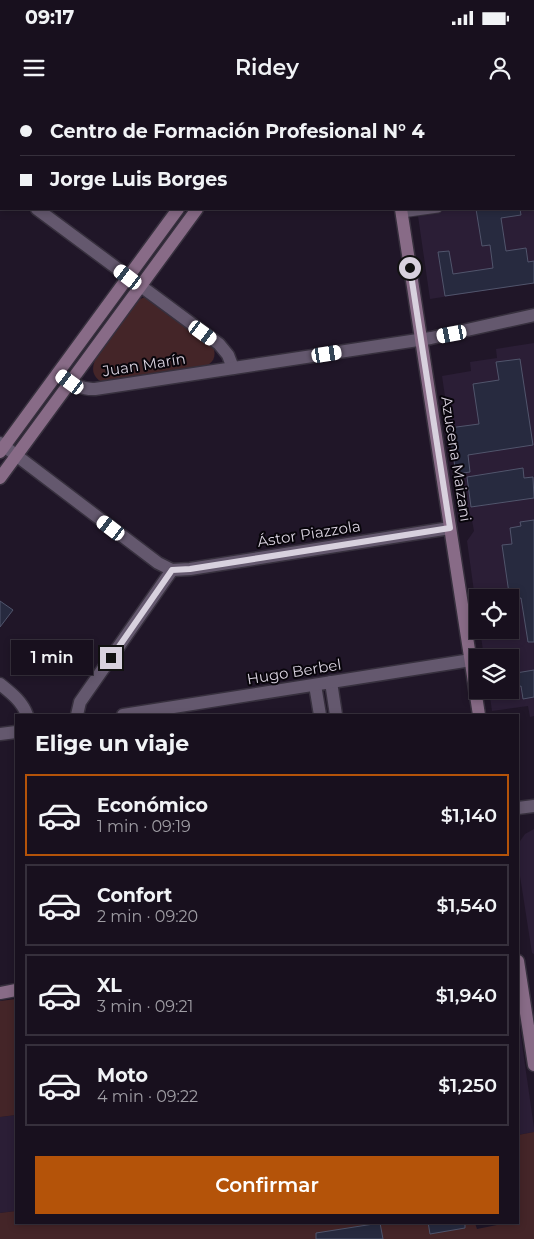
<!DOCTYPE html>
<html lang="es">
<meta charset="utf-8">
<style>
body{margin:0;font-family:Montserrat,sans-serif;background:#211927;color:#f1f3f6;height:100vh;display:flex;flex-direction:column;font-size:19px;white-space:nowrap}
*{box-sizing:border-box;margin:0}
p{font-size:16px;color:#9f9da4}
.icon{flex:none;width:28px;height:28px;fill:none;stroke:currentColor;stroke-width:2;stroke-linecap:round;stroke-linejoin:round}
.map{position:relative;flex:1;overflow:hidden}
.side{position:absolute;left:15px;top:614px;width:504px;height:510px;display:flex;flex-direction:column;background:#18101e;border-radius:0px;box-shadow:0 2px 8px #0003,0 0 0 1px #36303c}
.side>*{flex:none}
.top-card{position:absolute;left:0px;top:0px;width:535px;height:110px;box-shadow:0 2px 8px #0003,0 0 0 1px #36303c;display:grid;align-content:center;height:110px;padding:0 20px;background:#18101e}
.controls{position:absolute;left:469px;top:489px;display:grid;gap:10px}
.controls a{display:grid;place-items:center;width:50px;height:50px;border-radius:0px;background:#18101e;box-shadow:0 2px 8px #0003,0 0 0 1px #36303c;font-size:25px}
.end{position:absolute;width:22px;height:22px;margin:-11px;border:6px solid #d8d1de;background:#111;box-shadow:0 0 0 2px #111}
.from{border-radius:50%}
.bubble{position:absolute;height:35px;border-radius:0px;background:#18101e;box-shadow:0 2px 8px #0003,0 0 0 1px #36303c;font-size:16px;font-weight:600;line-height:35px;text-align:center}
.car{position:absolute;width:15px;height:30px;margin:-15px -8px;border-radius:6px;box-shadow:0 0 4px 1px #0007;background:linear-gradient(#fff 24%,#345 0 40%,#fff 0 76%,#345 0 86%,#fff 0)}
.top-card b{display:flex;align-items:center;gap:18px;height:48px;font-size:19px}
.top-card b+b{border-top:1px solid #36303c}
.top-card i{width:12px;height:12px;background:#f1f3f6}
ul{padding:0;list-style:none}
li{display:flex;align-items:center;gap:15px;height:82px;margin:0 10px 8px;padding:0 10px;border:2px solid #36303c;border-radius:0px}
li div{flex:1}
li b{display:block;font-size:19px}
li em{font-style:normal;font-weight:600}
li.active{border-color:#b45309}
li>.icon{width:45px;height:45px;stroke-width:1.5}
h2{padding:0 20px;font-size:22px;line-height:60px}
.cta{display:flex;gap:10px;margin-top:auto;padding:10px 20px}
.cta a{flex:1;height:58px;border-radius:0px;background:#b45309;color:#fff;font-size:20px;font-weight:600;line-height:58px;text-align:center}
.status{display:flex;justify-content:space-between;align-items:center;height:35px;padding:0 25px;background:#18101e;direction:ltr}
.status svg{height:14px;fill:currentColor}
header{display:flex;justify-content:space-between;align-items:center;height:65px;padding:0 20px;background:#18101e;font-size:22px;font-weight:600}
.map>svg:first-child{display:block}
</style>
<div class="status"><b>09:17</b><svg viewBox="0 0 49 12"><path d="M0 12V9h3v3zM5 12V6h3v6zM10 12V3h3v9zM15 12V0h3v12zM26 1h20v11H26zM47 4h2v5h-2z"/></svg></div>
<header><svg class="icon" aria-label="menu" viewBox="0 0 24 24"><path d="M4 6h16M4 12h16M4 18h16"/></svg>Ridey<svg class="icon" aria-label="person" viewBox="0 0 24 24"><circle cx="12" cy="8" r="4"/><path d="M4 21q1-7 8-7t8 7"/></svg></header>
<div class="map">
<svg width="534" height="1139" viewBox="0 0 534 1139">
<rect width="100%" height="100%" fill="#201628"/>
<!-- built -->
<g fill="#2b1e36">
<polygon points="512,0 534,0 534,183 430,199 417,109 534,109 534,1 512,1"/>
<polygon points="534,243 534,616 530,617 528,606 492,611 489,590 510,590 510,558 484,557 480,530 510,530 510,498 478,498 477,513 467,441 474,431 471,415 462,411 442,276 471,271 470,262 497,258 496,249"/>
<polygon points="534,729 534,854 532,853 518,763 518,744 525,734"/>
<polygon points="518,916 534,1028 534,1032 518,1035"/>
<polygon points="16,1015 16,1111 0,1113 0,1017"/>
</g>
<!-- green -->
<g fill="#442528">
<path d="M145,197l68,49c4,11 0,17 -9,21l-102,15c-10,-5 -11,-14 -6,-24l42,-57 2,-2z"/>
<polygon points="16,899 16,1015 0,1017 0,901"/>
<polygon points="534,1032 534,1139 383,1139 380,1123 333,1139 0,1139 0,1113 16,1111 16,1122 428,1122 430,1134 453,1130 452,1123 475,1123 477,1129 502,1124 502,1123 518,1122 518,1035"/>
</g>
<!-- building -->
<g fill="#272a3f" stroke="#51556c">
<polygon points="476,109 520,109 521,115 501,118 506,151 526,148 528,162 534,161 534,183 445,196 438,152 449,151 453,174 493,168 490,145 482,146"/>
<polygon points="520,259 533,345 468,355 470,372 456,374 449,328 479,324 473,284 499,280 496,262"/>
<polygon points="523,368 524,378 533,377 534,398 471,407 467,377"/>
<polygon points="534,420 534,542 528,542 521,498 510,500 502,445 512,444 510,428 521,426 520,422"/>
<polygon points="0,501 13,510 0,527"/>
<polygon points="534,570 534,597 523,599 521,586 518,587 516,573"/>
<polygon points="428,1122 465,1122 465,1128 430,1134"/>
<polygon points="380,1123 383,1139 316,1139 316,1133"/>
</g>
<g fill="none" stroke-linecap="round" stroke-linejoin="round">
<defs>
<polyline id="service" points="402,114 438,109"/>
<g id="minor">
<polyline points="38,1 39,0"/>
<polyline points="0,52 1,51"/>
<polyline points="0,81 1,82"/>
<polyline points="37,109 219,244 228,255 233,268"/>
<path d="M58,273c12,8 22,17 37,16l336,-51 103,-23"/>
<polyline points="0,343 158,463 172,470 190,469 450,428"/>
<polyline points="331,582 336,615"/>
<path d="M0,584c11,9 22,17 27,31"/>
<polyline points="315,585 320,615"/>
<polyline points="77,615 80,602 172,470"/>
<polyline points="123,615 471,560"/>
<polyline points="0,634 16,632"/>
<polyline points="518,708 534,706"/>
</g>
<g id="secondary">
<polyline points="385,0 385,1"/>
<polyline points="257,1 258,0"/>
<polyline points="276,1 277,0"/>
<polyline points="401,109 479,615"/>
<polyline points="0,352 178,109"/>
<polyline points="0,378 197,109"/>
<polyline points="518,861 534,965"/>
<polyline points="0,893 16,890"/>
</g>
</defs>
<!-- service casing -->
<use href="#service" stroke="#37303e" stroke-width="9"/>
<!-- minor casing -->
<use href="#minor" stroke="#37303e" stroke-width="15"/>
<!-- secondary casing -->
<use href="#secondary" stroke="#37303e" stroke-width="15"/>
<!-- service -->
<use href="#service" stroke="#64586e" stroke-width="7"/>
<!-- minor -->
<use href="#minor" stroke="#64586e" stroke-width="12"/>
<!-- secondary -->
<use href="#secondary" stroke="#886b87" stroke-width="12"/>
</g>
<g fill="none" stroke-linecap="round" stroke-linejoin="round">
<!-- route -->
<polyline stroke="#d8d1de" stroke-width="6" points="111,558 172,470 190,469 450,428 410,168"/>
</g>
<g text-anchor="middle" stroke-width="4" stroke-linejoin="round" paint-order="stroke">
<!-- street labels -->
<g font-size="15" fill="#d8d1de" stroke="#08050b">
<text transform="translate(144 265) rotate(-9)" y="5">Juan Marín</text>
<text transform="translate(456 359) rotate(81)" y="5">Azucena Maizani</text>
<text transform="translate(309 434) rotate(-9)" y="5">Ástor Piazzola</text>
<text transform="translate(294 572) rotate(-9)" y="5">Hugo Berbel</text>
</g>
</g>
</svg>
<div class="controls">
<a><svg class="icon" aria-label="locate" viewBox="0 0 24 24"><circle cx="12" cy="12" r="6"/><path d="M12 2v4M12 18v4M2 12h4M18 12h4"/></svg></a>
<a><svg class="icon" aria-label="layers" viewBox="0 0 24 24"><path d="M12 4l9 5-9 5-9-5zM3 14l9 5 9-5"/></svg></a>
</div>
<i class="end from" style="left:410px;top:168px"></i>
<i class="end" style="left:111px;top:558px"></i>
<div class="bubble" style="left:11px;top:540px;width:82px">1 min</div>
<i class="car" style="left:128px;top:177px;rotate:307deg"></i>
<i class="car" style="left:203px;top:233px;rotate:126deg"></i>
<i class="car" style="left:452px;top:234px;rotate:259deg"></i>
<i class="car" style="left:327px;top:254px;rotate:81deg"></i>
<i class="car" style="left:70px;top:282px;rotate:306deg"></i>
<i class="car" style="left:111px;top:428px;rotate:307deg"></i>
<div class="top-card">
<b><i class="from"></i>Centro de Formación Profesional N° 4</b>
<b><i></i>Jorge Luis Borges</b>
</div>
<section class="side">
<h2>Elige un viaje</h2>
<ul>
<li class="active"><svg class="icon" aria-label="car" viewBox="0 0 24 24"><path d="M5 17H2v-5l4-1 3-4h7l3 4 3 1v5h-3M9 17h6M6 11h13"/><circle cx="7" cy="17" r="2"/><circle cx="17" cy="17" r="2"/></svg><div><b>Económico</b><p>1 min · 09:19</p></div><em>$1,140</em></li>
<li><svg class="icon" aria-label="car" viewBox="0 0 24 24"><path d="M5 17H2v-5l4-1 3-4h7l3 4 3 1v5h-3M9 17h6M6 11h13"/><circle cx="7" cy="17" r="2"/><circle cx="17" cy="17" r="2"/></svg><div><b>Confort</b><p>2 min · 09:20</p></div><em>$1,540</em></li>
<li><svg class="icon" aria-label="car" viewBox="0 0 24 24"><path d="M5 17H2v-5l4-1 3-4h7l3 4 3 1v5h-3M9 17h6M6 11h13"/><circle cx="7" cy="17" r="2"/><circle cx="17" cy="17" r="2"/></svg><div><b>XL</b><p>3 min · 09:21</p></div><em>$1,940</em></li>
<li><svg class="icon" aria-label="car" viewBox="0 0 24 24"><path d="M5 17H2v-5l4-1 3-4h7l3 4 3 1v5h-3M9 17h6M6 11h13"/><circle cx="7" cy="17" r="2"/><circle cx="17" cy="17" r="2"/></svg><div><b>Moto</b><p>4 min · 09:22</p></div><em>$1,250</em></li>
</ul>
<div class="cta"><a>Confirmar</a></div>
</section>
</div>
